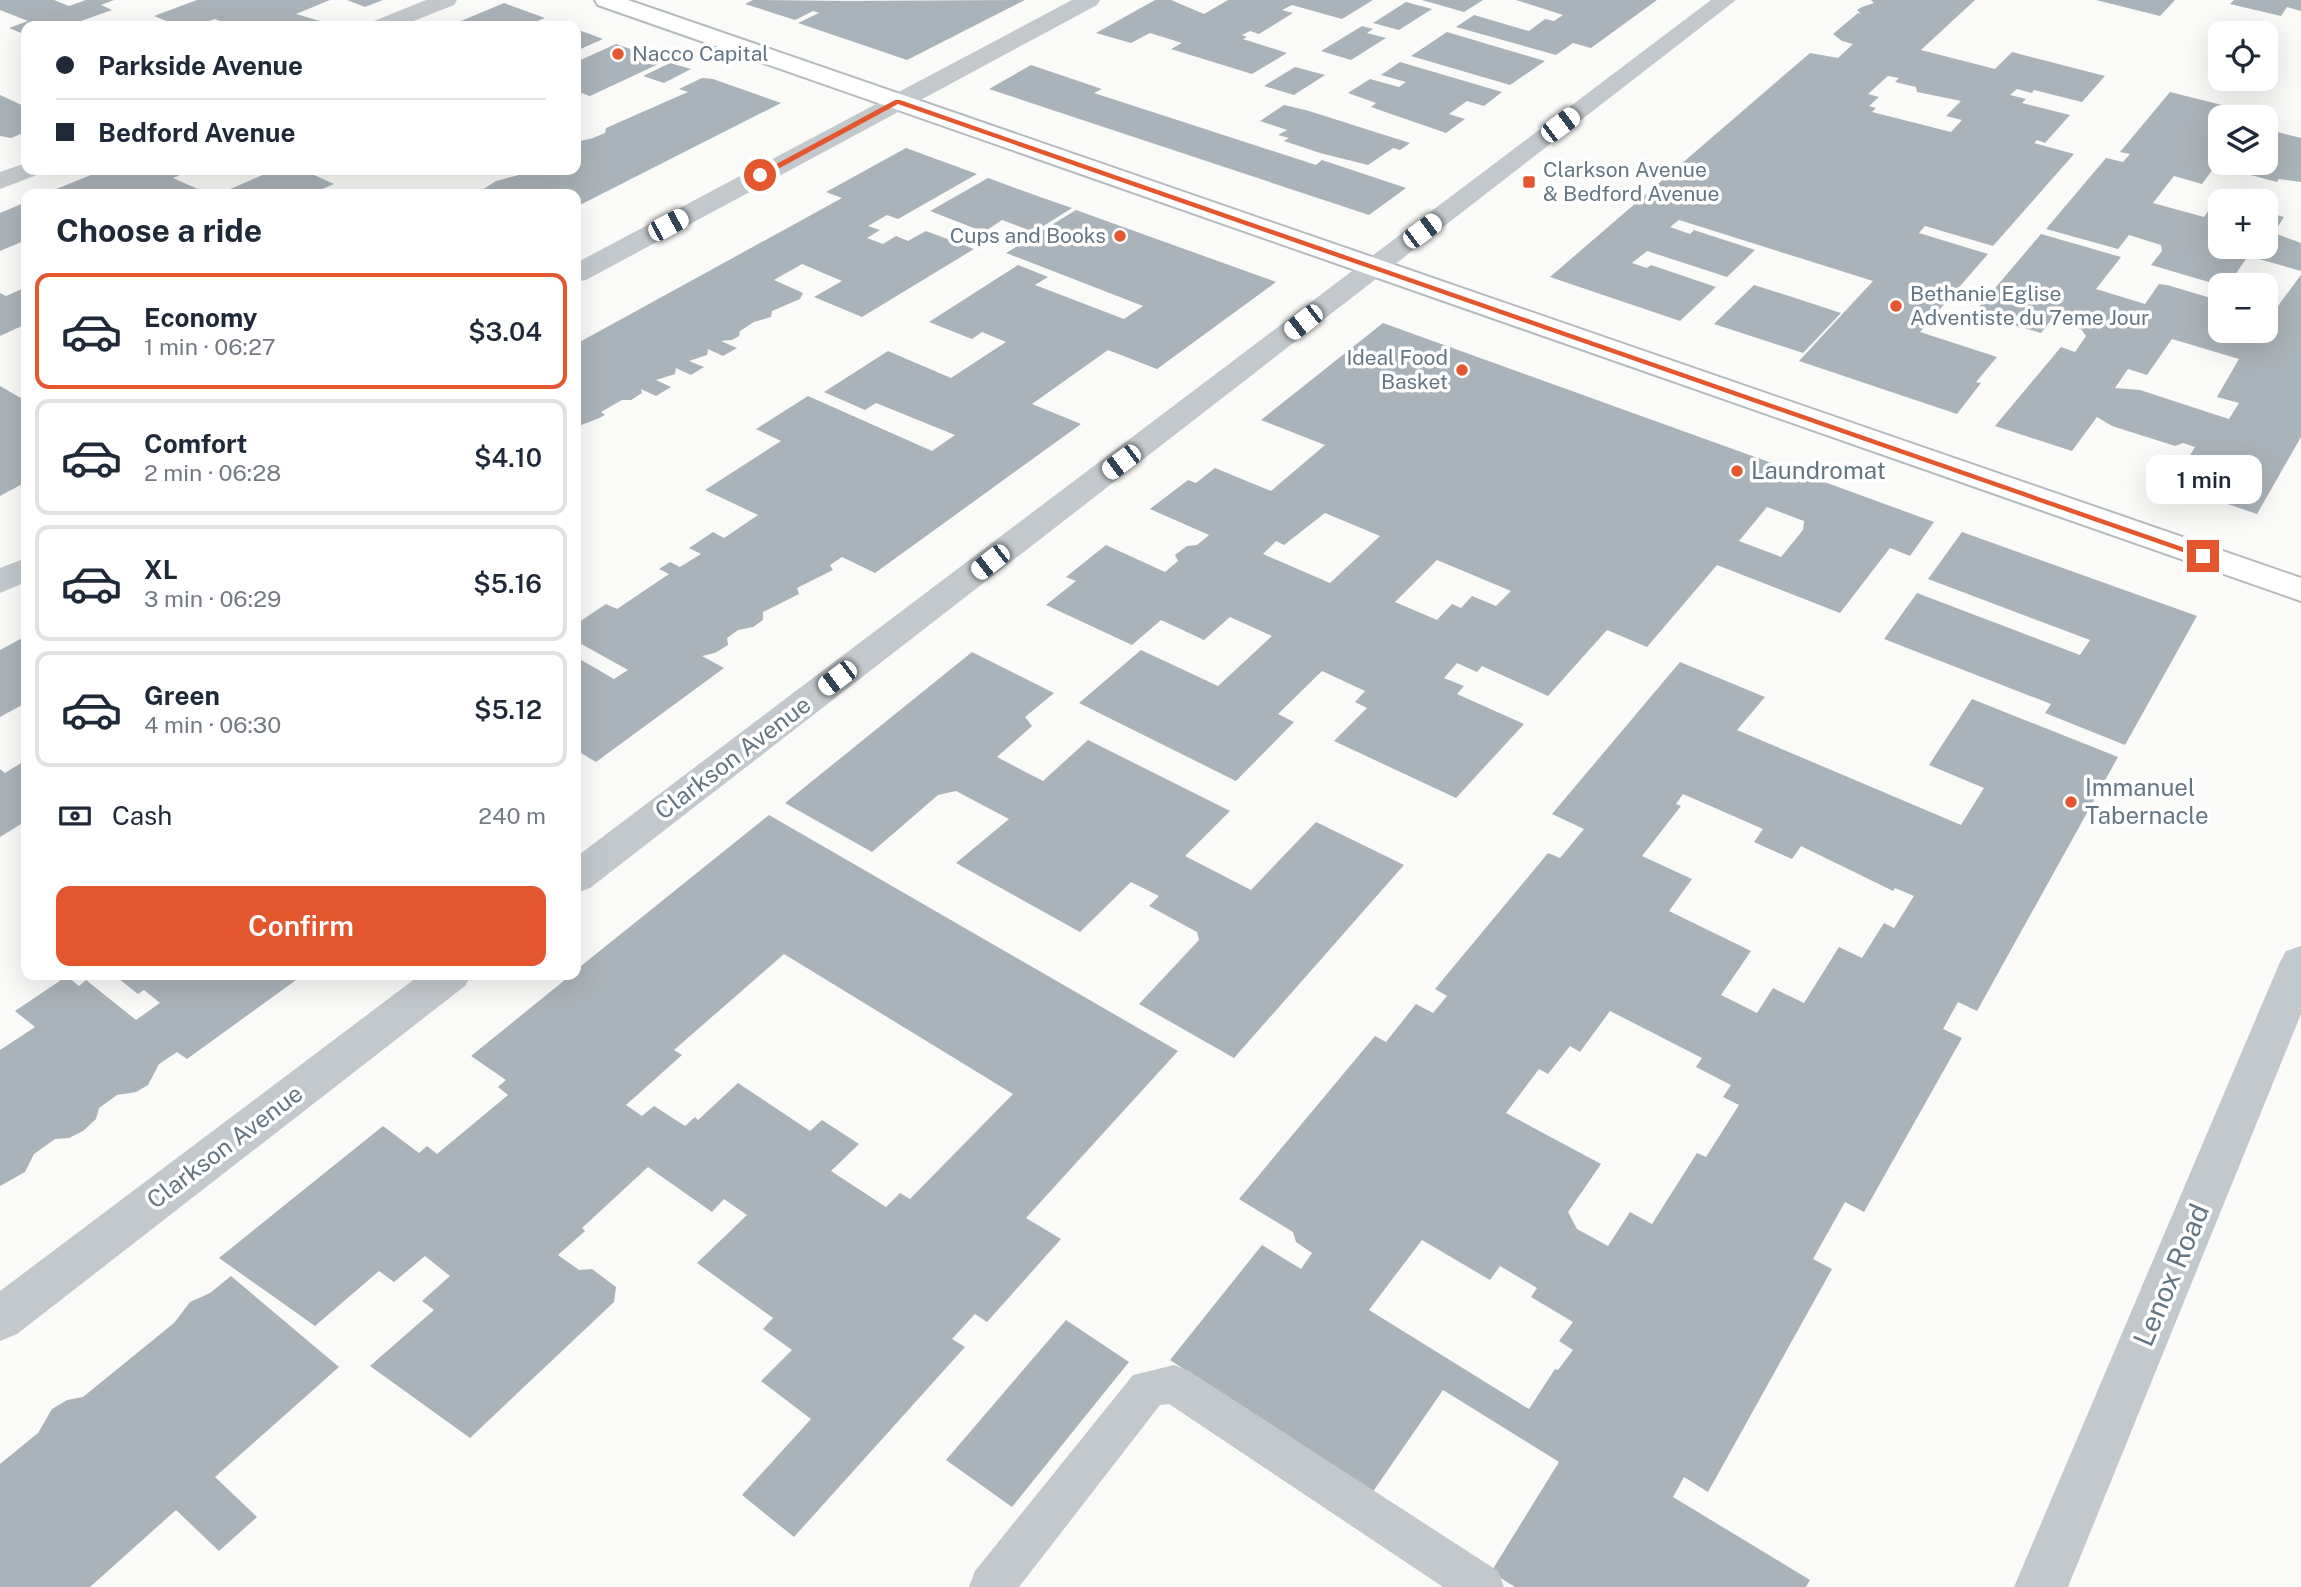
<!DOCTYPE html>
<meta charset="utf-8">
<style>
body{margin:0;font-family:"Public Sans",sans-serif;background:#f6f6f7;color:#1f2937;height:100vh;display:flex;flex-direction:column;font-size:26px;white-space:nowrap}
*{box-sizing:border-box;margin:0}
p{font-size:23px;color:#747a83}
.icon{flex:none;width:38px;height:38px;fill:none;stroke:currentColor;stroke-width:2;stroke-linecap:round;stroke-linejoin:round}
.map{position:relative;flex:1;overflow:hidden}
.drawer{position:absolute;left:21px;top:189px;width:560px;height:791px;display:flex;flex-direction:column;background:#fff;border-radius:14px;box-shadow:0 7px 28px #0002}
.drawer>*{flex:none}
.top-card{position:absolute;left:21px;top:21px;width:560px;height:154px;border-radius:14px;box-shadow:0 7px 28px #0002;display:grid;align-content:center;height:154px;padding:0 35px;background:#fff}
.fabs{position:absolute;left:2208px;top:21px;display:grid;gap:14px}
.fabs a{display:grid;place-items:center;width:70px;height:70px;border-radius:14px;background:#fff;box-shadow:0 7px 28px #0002;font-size:35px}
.end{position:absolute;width:32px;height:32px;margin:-16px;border:9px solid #e4572e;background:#fff;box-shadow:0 0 0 4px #fff}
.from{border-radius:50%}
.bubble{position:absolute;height:49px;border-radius:14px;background:#fff;box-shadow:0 7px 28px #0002;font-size:23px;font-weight:600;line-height:49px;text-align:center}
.car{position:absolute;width:21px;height:42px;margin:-21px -10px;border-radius:9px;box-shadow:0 0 5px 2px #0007;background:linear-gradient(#fff 24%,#345 0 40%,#fff 0 76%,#345 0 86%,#fff 0)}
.top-card b{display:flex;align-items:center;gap:24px;height:66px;font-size:26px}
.top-card b+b{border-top:2px solid #e0e1e3}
.top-card i{width:18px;height:18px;background:#1f2937}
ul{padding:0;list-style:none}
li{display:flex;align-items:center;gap:21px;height:116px;margin:0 14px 10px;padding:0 21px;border:4px solid #e0e1e3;border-radius:14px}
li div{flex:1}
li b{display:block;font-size:26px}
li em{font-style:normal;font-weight:600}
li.on{border-color:#e4572e}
li>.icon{width:63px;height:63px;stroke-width:1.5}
h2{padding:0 35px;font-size:32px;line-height:84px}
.pay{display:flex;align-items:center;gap:18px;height:77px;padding:0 35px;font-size:26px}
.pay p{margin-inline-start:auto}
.primary-button{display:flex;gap:14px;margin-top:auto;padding:14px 35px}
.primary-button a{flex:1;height:80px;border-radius:14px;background:#e4572e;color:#fff;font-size:28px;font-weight:600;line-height:80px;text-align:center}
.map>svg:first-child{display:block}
</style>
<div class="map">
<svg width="2301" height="1587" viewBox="0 0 2301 1587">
<rect width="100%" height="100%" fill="#fafaf8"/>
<!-- building -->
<g fill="#aab3b9" fill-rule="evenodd">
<polygon points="0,0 54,0 69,6 86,0 114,0 101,5 112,10 67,26 26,26 26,35 9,28 28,21 0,10"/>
<polygon points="197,0 330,0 296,14 327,23 318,26 232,26 215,19 196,26 179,26 154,16"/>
<polygon points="347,0 383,0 365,7"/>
<polygon points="753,0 846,1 1025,0 907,60 798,23 819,13 813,11 795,20 745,4"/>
<polygon points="1155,0 1171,0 1204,14 1228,0 1373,0 1342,19 1292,5 1282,10 1293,13 1259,34 1250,31 1242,35 1247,37 1243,39 1287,53 1252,74 1171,49 1182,43 1150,33 1131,43 1096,33"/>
<polygon points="1422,0 1483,0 1464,12"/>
<polygon points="1516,0 1657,0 1591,48 1573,43 1556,55 1456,27 1474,15 1529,31 1545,19 1554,21 1563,15"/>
<path d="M1871,0h104l-54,50 74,19 17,-17 93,24 -23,26 -48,-12 -2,3 -15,-4 -7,6 16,4 -4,4 48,12 -25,28 -8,-3 -3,3 40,11 -81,92 -68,-20 -6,7 69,21 -68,78 77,25 -21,25 5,1 -24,31 -158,-53 74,-80 -194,-61 -9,7 20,7 4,-4 61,20 -28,27 -80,-26 -15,12 15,5 4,-3 65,22 -36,34 -130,-44 260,-224 28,5 15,-14 -11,-3 -9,-7 25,-21 3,1 -4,-4 5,-3 12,-4zM1888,76l11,2 -4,4 21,5 1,5 44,9 -15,15 16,4 -11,12 -79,-20 4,-4 -7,-2 10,-9 -11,-3z"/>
<polygon points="2096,0 2175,0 2160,16"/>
<polygon points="2234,0 2301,0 2301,11 2287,7 2281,16 2230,4"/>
<polygon points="1406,2 1432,9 1399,30 1373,23"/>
<polygon points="504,3 545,18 525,26 449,26"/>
<polygon points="1362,26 1373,29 1367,33 1386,38 1351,60 1321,51"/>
<polygon points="576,29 603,39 576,51"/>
<polygon points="1447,32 1545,61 1510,85 1411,56"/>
<polygon points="616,44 665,61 590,96 576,91 576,62"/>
<polygon points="1400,62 1502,92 1484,106 1467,101 1449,114 1465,119 1446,133 1371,107 1376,103 1348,93 1370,79 1399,87 1406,82 1381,75"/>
<polygon points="670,63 691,69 664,83 643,76"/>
<polygon points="1031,65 1102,89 1094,93 1316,165 1322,160 1406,188 1369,215 989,89"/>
<polygon points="1295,67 1325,75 1294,95 1264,86"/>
<polygon points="702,78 713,79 781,103 576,207 576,194 476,194 496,181 519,175 518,170 576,170 576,142 593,138 605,133 606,128 688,92 679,89"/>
<polygon points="2170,92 2238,109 2232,117 2221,117 2221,163 2266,163 2266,129 2301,138 2301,182 2279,179 2277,182 2232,170 2229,173 2213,169 2202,184 2174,176 2153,203 2204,217 2217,199 2221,199 2221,247 2266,247 2266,212 2284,217 2274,233 2301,243 2301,271 2248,256 2228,285 2219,285 2151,265 2162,251 2161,245 2129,235 2118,249 2046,229 2106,158 2123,162 2130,154 2120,152"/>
<polygon points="0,95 26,107 26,132 11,138 0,136"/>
<polygon points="1284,105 1309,111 1410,143 1400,150 1393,148 1368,165 1320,153 1284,141 1289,138 1278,135 1287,130 1260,121"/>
<polygon points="906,148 977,174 898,219 887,215 868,226 880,230 867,238 883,244 896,236 908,241 926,231 974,249 862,317 814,297 842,281 802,264 774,280 803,293 800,299 772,311 771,317 754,322 740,331 739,336 732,340 721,341 737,348 723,356 708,349 707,355 689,361 704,367 691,375 676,368 675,374 656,380 671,387 656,396 641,389 642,393 631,400 622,400 601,412 605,415 597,419 576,427 576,344 842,198 826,192"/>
<polygon points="103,170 192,170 173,178 209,194 44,194"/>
<polygon points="274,170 303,170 334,184 311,194 219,194"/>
<polygon points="988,178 1043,198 1072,208 1034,232 1002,220 984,232 930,211"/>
<polygon points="26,202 26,240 0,251 0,213"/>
<polygon points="1076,210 1276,282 1157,369 1108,350 1032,404 1081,424 875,573 842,557 830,565 833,570 797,588 799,594 763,612 763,620 753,627 738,630 727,638 728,645 715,653 702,656 724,668 596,762 576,750 576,657 614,679 628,670 576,641 576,624 606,604 617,609 669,574 659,569 670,562 680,567 701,554 689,548 713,532 724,538 758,515 705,490 781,441 756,429 808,396 932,451 955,435 876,403 865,410 824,392 888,351 951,378 1006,342 982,332 972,339 929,322 1018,265 1048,277 1035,285 1124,319 1143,306 1006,253"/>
<path d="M2041,234l80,23 -25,32 49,15 14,-20 8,1 54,16v10l-6,9 6,1v10h45l14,-28 21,-28v162l-44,77 -85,-29 23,-38 -12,-4 -8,3 -63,-20 -15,-9 -25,34 -77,-25 66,-79 14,5 11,-16 -5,-7 -30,-9 -10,13 -67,-20zM2172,339l67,20 -22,38 22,6 -10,16 -89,-29 -25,-2 13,-19 19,6z"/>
<polygon points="1754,285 1795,298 1841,313 1803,353 1714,324"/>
<polygon points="26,287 26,324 0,336 0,293 6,296"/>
<path d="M1383,323l414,149 137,50 -24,34 -20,-8 -50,65 -123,-48 -70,82 -40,-17 -59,66 -66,-30 -5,6 -20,-9 -13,15 20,8 -7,8 67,30 -68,74 -122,-57 33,-33 -12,-6 10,-11 -43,-20 -44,43 16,8 -58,59 -157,-78 62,-53 77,36 54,-50 -42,-19 -26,23 -43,-20 -29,25 -86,-40 30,-24 -10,-4 40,-32 59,27 13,-11 -3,-6 12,-9 10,-1 12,-10 -59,-26 38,-29 8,3 19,-15 56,23 54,-46 -64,-25zM1767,507l37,14 -1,9 -22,27 -42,-16zM1325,513l55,23 -50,47 -67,-29 13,-13 8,4zM1437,560l74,31 -15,15 -24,-10 -11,12 -9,-4 -15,16 -42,-18z"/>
<polygon points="0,386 26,401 23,408 26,410 26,482 0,496"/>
<polygon points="1962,532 2197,616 2125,745 2045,713 2051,704 1884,639 1917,593 2080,655 2090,640 1928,579"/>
<polygon points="26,636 26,708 22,705 0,717 0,650"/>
<polygon points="972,652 1054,693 1025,717 1032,726 997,757 1043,781 1088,740 1230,811 1185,856 1251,890 1316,822 1404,865 1234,1058 1139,1004 1199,940 1197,932 1149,906 1159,896 1131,882 1080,932 956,863 1009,819 956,791 938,795 872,852 785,803"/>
<path d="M1680,662l85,35 -28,33 224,95 23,-37 -55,-23 43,-66 146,58 -141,254 -19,-9 -15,27 19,9 -98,174 -19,-10 -32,57 19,10 -124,223 -24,-15 -11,20 137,83 -4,7h-291l-24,-15 68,-110 -116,-72 -71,103 -202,-133 92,-115 39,24 11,-16 -16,-11 -3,-10 -54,-33 136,-163 11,6 30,-38 17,9 14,-17 -12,-7 113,-136 12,5 24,-29 -32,-15zM1683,794l80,35 -9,13 38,17 9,-13 92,45 2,-3 19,8 -20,32 -10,-5 -22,35 -23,-11 -35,56 -31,-15 -16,25 -36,-18 30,-44 -82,-40 23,-32 -50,-23 39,-50 -5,-2zM1610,1011l92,47 -6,9 35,18 -8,12 16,8 -33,52 -9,-4 -45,71 -22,-12 -22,34 -31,-17 -9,-17 33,-48 -95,-51 33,-44 9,5 22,-28 10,6zM1422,1240l68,40 10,-14 37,22 -6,9 42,25 -14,19 14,9 -15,20 -3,-1 -26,40 -160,-99z"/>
<polygon points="26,760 26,821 0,837 0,769 5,773"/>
<path d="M769,815l409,236 -152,167 35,21 -74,83 -12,-8 -23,25 13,8 -171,190 -52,-42 69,-76 -50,-38 31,-31 -29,-21 10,-11 -76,-55 50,-48 -23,-16 -12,13 -64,-45 -66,61 3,3 -27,24 21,15 13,-1 24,18 -2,15 -144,136 -100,-72 64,-56 -12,-9 28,-25 -25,-20 -31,26 -15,-11 -64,55 -96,-68 164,-132 36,27 8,-7 10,8 71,-59 -10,-8 8,-7 -35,-24 100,-81h5v-5zM784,954l229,140 -103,105 -10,-6 -14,14 -55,-36 28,-27 -37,-24 -12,11 -72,-48 -40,37 -3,-3 -10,9 -31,-20 -12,10 -16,-11 56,-50 -8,-5z"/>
<polygon points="114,975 303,975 187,1059 177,1052 159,1064 148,1085 136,1092 117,1095 99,1108 96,1119 83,1131 69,1138 55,1139 34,1154 25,1172 0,1186 0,1050 35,1027 15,1011 67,976 79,986 86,980 136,1020 160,1003 144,990 138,994"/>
<polygon points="231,1276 339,1367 215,1477 257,1517 219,1551 176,1510 90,1587 0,1587 0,1464 38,1433 52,1409 67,1400 83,1397 174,1323 190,1302 210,1293"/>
<polygon points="1066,1320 1129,1362 1012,1507 946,1460"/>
</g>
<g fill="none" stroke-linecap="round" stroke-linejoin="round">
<defs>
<polygon id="secondary" points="595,0 628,0 2301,578 2301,601 598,5"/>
</defs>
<!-- secondary casing -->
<use href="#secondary" stroke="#b3babf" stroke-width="4"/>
<!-- lane -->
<polygon fill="#c3c8cc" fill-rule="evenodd" points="1174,1365 1189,1371 1498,1571 1504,1587 1443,1587 1169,1404 1160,1405 1019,1587 969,1587 975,1571 1133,1375"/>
<!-- street -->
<g fill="#c3c8cc" fill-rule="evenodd">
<polygon points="426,0 457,0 454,5 401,26 371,26 374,21"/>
<polygon points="1072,0 1100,0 1097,5 586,280 576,282 576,263"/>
<polygon points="1711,0 1736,0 590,888 576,893 576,857"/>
<polygon points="26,163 26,170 41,170 37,175 0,189 0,172"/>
<polygon points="26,558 26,582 0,593 0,568"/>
<polygon points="2301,946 2301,1014 2068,1587 2014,1587 2280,962 2286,951"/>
<polygon points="420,975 471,975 465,986 17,1334 0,1341 0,1291"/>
</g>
<!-- secondary -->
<use href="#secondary" fill="#fff" fill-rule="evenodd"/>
</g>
<!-- route -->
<polygon fill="#e4572e" points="895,100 900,100 2208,556 2200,558 898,104 763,177 756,175"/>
<!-- markers -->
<g fill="#e4572e" stroke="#fff" stroke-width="2.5">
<circle cx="618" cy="54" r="7"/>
<rect x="1522" y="175" width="14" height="14" rx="3.5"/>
<circle cx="1120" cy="236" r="7"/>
<circle cx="1896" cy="306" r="7"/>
<circle cx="1462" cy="370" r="7"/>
<circle cx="1737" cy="471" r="7"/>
<circle cx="2071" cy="802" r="7"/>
</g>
<g text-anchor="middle" stroke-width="7" stroke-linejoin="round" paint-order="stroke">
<!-- far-poi labels -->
<g font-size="21" fill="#657683" stroke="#fff" text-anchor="start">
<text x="632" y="61">Nacco Capital</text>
<text x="1543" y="177">Clarkson Avenue<tspan x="1543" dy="24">&amp; Bedford Avenue</tspan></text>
<text x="1106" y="243" text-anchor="end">Cups and Books</text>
<text x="1910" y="301">Bethanie Eglise<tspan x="1910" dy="24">Adventiste du 7eme Jour</tspan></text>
<text x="1448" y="365" text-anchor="end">Ideal Food<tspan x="1448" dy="24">Basket</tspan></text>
</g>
<!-- poi labels -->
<g font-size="24" fill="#657683" stroke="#fff" text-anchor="start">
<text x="1751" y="479">Laundromat</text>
<text x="2085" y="796">Immanuel<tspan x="2085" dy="28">Tabernacle</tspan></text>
</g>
<!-- street labels -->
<g font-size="24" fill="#657683" stroke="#fff">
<text transform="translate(733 758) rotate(-37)" y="8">Clarkson Avenue</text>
<text transform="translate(225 1147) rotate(-37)" y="8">Clarkson Avenue</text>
</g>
<!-- near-street labels -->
<g font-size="28" fill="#657683" stroke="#fff">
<text transform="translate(2171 1275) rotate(-67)" y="10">Lenox Road</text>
</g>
</g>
</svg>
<div class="fabs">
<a><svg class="icon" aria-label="locate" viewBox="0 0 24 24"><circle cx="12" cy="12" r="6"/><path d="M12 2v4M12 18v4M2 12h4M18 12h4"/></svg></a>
<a><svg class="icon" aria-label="layers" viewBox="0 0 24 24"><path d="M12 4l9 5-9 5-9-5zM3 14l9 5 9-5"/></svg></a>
<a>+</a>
<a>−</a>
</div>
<i class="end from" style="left:760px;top:175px"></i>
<i class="end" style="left:2203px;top:556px"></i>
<div class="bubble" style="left:2146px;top:455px;width:116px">1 min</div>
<i class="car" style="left:1560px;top:125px;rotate:53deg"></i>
<i class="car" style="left:668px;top:225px;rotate:62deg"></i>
<i class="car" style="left:1422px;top:231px;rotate:53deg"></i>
<i class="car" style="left:1303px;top:322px;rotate:232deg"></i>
<i class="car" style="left:1121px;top:462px;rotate:233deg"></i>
<i class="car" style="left:990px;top:562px;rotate:232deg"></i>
<i class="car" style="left:837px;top:678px;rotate:233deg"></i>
<div class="top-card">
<b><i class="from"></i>Parkside Avenue</b>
<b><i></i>Bedford Avenue</b>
</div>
<section class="drawer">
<h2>Choose a ride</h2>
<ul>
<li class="on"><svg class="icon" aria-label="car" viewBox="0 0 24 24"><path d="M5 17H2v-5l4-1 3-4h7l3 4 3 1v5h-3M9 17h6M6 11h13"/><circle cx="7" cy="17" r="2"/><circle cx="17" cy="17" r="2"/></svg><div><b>Economy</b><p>1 min · 06:27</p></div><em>$3.04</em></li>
<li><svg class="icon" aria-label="car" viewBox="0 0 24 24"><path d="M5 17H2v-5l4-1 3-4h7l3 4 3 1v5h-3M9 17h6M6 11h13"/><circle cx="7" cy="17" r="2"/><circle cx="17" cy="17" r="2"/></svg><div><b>Comfort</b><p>2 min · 06:28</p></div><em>$4.10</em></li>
<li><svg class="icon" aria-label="car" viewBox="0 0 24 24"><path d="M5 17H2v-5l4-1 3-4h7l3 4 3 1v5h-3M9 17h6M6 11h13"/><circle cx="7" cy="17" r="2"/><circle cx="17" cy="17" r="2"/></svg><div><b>XL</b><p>3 min · 06:29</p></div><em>$5.16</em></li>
<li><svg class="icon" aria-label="car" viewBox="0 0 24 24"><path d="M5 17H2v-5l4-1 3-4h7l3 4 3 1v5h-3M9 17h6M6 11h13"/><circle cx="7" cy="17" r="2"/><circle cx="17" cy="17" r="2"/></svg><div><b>Green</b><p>4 min · 06:30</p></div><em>$5.12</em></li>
</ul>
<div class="pay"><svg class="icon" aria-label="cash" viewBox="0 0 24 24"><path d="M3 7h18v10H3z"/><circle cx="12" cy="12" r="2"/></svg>Cash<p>240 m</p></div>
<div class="primary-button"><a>Confirm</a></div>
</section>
</div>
